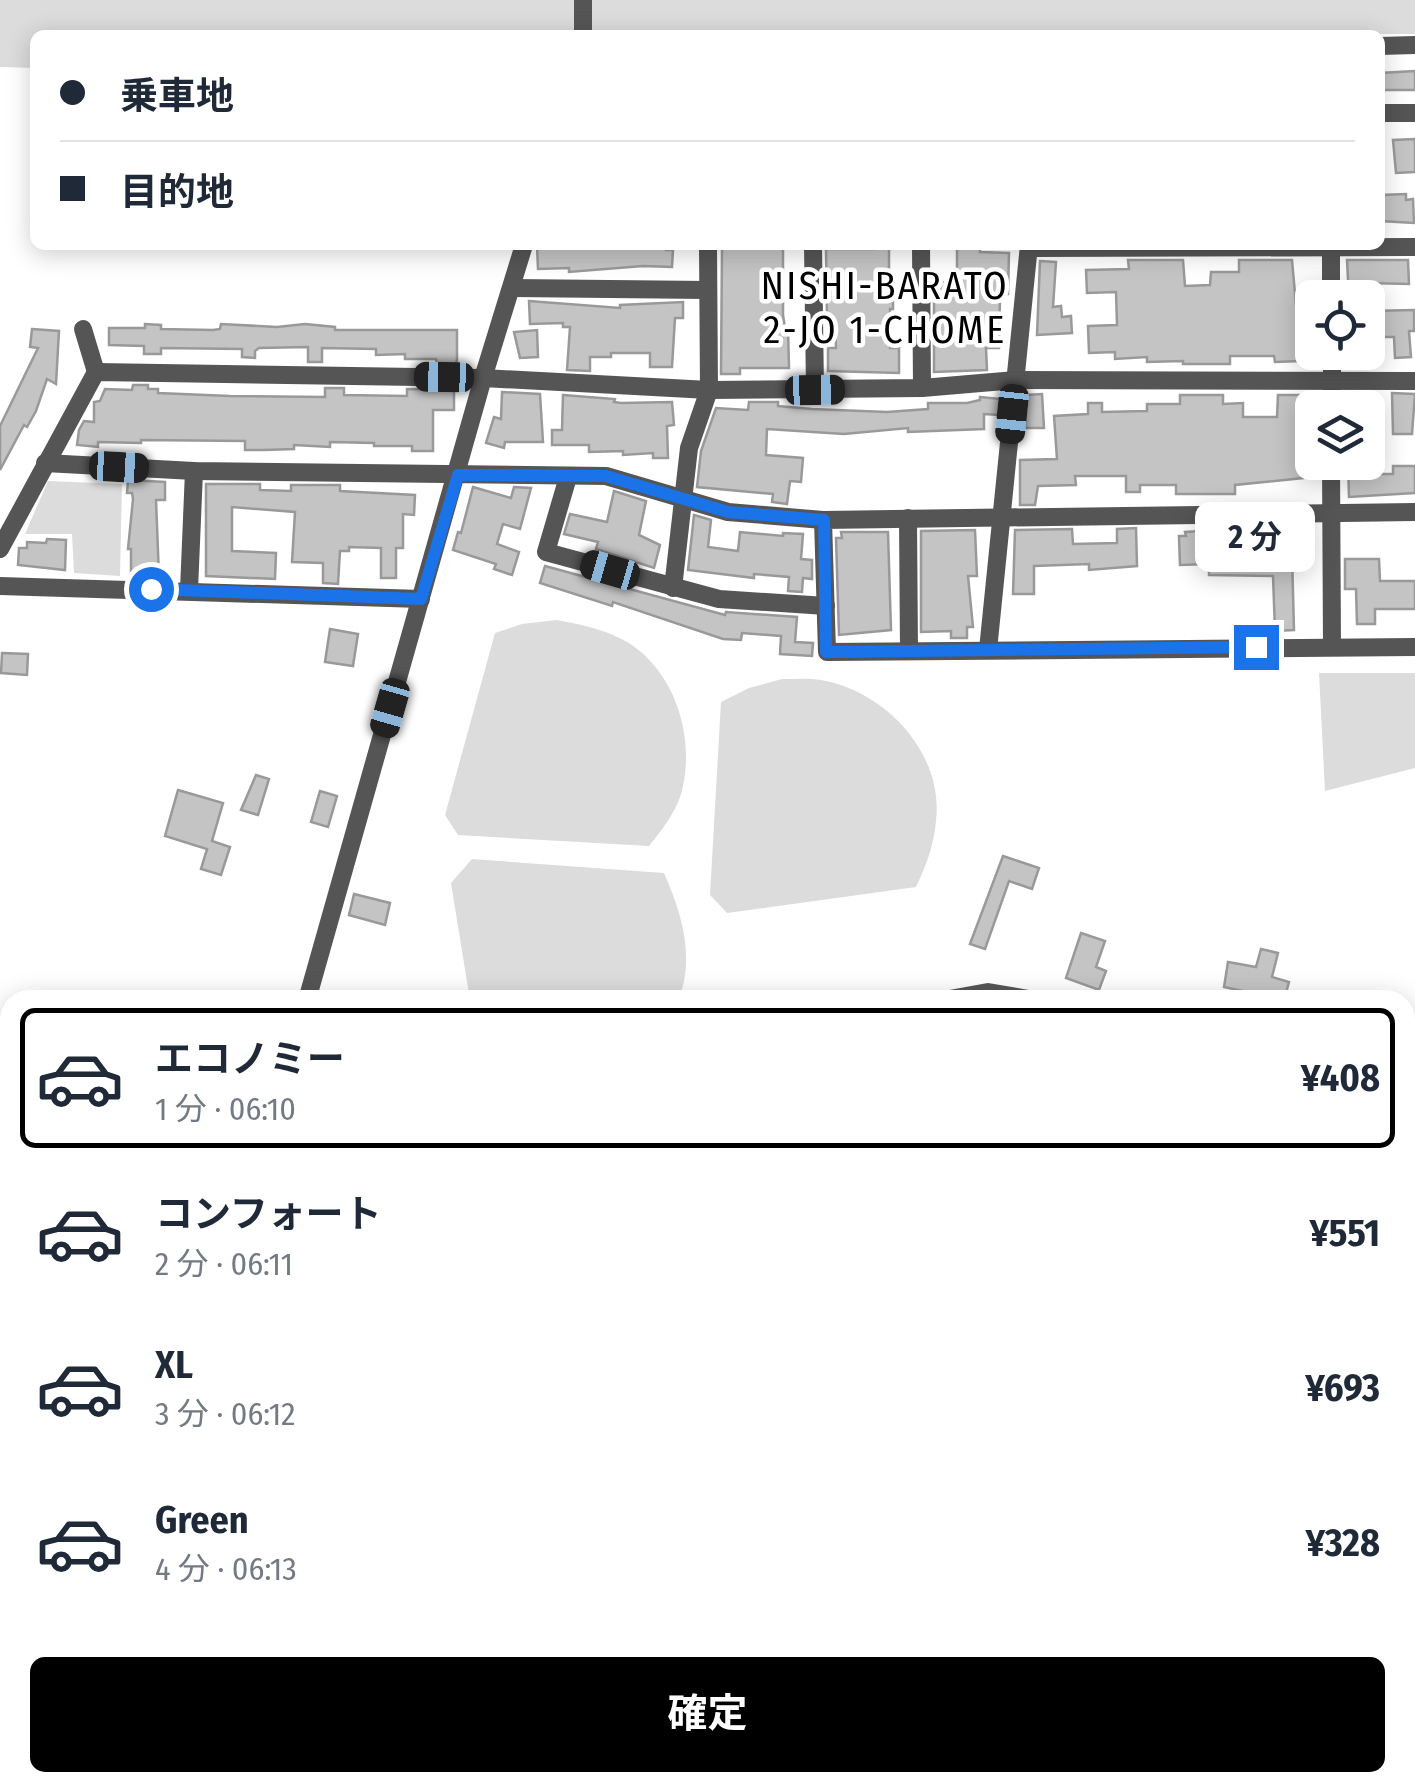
<!DOCTYPE html>
<html lang="ja">
<meta charset="utf-8">
<style>
body{margin:0;font-family:"Fira Sans Condensed","Noto Sans JP",sans-serif;background:#f2f2f3;color:#1f2937;height:100vh;display:flex;flex-direction:column;font-size:38px;white-space:nowrap}
*{box-sizing:border-box;margin:0}
p{font-size:32px;color:#747a83}
.icon{flex:none;width:55px;height:55px;fill:none;stroke:currentColor;stroke-width:2;stroke-linecap:round;stroke-linejoin:round}
.map{position:relative;flex:1;overflow:hidden}
.sheet{position:absolute;left:0px;top:990px;width:1415px;height:802px;display:flex;flex-direction:column;background:#fff;border-radius:30px 30px 0 0;box-shadow:0 5px 25px #0003}
.sheet>*{flex:none}
.hud{position:absolute;left:30px;top:30px;width:1355px;height:220px;border-radius:15px;box-shadow:0 5px 25px #0003;display:grid;align-content:center;height:220px;padding:0 30px;background:#fff}
.buttons{position:absolute;left:1295px;top:280px;display:grid;gap:20px}
.buttons a{display:grid;place-items:center;width:90px;height:90px;border-radius:15px;background:#fff;box-shadow:0 5px 25px #0003;font-size:50px}
.end{position:absolute;width:45px;height:45px;margin:-22px;border:12px solid #1a73e8;background:#fff;box-shadow:0 0 0 5px #fff}
.from{border-radius:50%}
.bubble{position:absolute;height:70px;border-radius:15px;background:#fff;box-shadow:0 5px 25px #0003;font-size:32px;font-weight:700;line-height:70px;text-align:center}
.car{position:absolute;width:30px;height:60px;margin:-30px -15px;border-radius:12px;box-shadow:0 0 8px 2px #0007;background:linear-gradient(#222 24%,#8ab4d8 0 40%,#222 0 76%,#8ab4d8 0 86%,#222 0)}
.hud b{display:flex;align-items:center;gap:35px;height:95px;font-size:38px}
.hud b+b{border-top:2px solid #e0e1e3}
.hud i{width:25px;height:25px;background:#1f2937}
ul{padding:18px 0 0;list-style:none}
li{display:flex;align-items:center;gap:30px;height:140px;margin:0 20px 15px;padding:0 10px;border:5px solid transparent;border-radius:15px}
li div{flex:1}
li b{display:block;font-size:38px}
li em{font-style:normal;font-weight:700}
li.current{border-color:#000}
li>.icon{width:90px;height:90px;stroke-width:1.5}
.action{display:flex;gap:20px;margin-top:auto;padding:20px 30px}
.action a{flex:1;height:115px;border-radius:15px;background:#000;color:#fff;font-size:40px;font-weight:700;line-height:115px;text-align:center}
.map>svg:first-child{display:block}
</style>
<div class="map">
<svg width="1415" height="1792" viewBox="0 0 1415 1792">
<rect width="100%" height="100%" fill="#fff"/>
<!-- green -->
<g fill="#dcdcdc">
<polygon points="0,0 1415,0 1415,34 35,35 35,68 0,67"/>
<polygon points="48,481 122,484 120,576 74,573 72,534 25,534"/>
<path d="M556,620c29,5 62,12 85,32 37,32 52,87 42,134 -4,22 -20,43 -34,60l-191,-11 -13,-20 50,-182 27,-9z"/>
<polygon points="1319,673 1415,673 1415,768 1325,791"/>
<path d="M782,679c13,0 27,-1 39,1 64,11 123,73 115,141 -2,24 -10,45 -20,66l-189,26 -17,-18 11,-193 28,-14z"/>
<path d="M472,859l192,14c17,38 32,86 14,127h-208l-19,-117z"/>
</g>
<g fill="none" stroke-linecap="round" stroke-linejoin="round">
<!-- stream -->
<g stroke="#a3a3a3" stroke-width="5">
<polyline points="1405,1083 1415,1085"/>
<polyline points="0,1243 10,1241"/>
</g>
</g>
<!-- building -->
<g fill="#c4c4c4" stroke="#999" stroke-width="2.5">
<polygon points="1415,71 1415,90 1380,90 1380,73"/>
<polygon points="1415,139 1415,172 1396,173 1393,140"/>
<polygon points="1406,194 1406,200 1413,199 1414,223 1380,221 1380,195"/>
<polygon points="663,245 666,250 673,250 672,267 643,266 569,272 569,268 538,269 537,246"/>
<polygon points="765,245 783,245 783,315 785,328 788,328 789,368 740,368 740,374 721,374 722,248 765,248"/>
<polygon points="875,245 889,245 889,289 893,289 893,309 890,309 890,348 899,348 899,373 828,371 828,348 836,348 835,320 827,320 826,249 875,249"/>
<polygon points="957,245 980,245 980,252 1009,253 1008,294 1000,294 999,348 986,348 987,370 934,372 934,282 957,282"/>
<polygon points="1128,260 1183,260 1185,286 1210,285 1211,272 1239,272 1239,260 1292,260 1301,361 1275,362 1274,356 1230,356 1230,364 1183,364 1183,361 1147,362 1147,357 1115,359 1115,352 1089,353 1088,326 1117,325 1116,292 1087,293 1086,270 1129,269"/>
<polygon points="1347,260 1408,260 1409,284 1366,283 1366,298 1349,298"/>
<polygon points="1040,261 1056,262 1053,307 1061,306 1062,317 1071,316 1072,333 1037,335"/>
<polygon points="529,301 620,308 620,305 683,302 683,318 675,318 672,367 650,367 650,353 611,353 611,357 590,357 590,371 567,370 570,327 563,327 563,323 530,324"/>
<polygon points="1414,310 1414,331 1409,331 1411,357 1395,358 1394,337 1368,337 1368,311"/>
<polygon points="145,324 161,325 161,329 213,330 220,329 221,324 277,327 305,324 335,327 335,330 457,330 457,361 454,365 437,365 436,359 405,359 405,354 376,355 376,349 322,348 322,362 308,362 308,347 259,348 255,351 255,358 242,357 242,349 161,348 161,354 144,354 144,346 109,345 109,328 145,328"/>
<polygon points="32,329 59,331 56,384 47,379 36,411 27,427 24,425 0,470 0,426 38,348 30,347"/>
<polygon points="537,330 538,357 520,358 514,332"/>
<polygon points="133,385 148,385 148,389 158,389 158,393 230,396 325,397 325,388 344,388 344,395 407,396 407,389 454,390 454,410 433,410 433,451 412,451 412,446 374,446 374,443 330,442 330,447 294,445 294,449 264,450 245,450 245,441 141,440 141,443 98,442 98,447 77,445 79,430 84,421 94,422 94,402 100,401 105,389 132,390"/>
<polygon points="502,392 540,394 543,442 505,442 504,448 486,443 494,417 501,419"/>
<polygon points="1392,393 1415,394 1412,434 1393,434"/>
<polygon points="1042,394 1044,428 1025,428 1026,395"/>
<polygon points="563,395 615,399 614,402 621,403 672,402 674,425 667,426 668,458 653,458 653,453 623,455 623,451 589,452 589,445 552,445 552,430 562,430"/>
<polygon points="1180,395 1223,395 1223,404 1243,403 1243,417 1277,417 1278,395 1306,395 1303,478 1235,485 1235,494 1176,494 1176,485 1140,485 1140,492 1126,492 1126,476 1075,476 1076,485 1038,486 1035,505 1020,505 1020,460 1057,459 1054,416 1088,414 1088,403 1102,403 1102,412 1147,411 1147,404 1180,404"/>
<polygon points="980,397 1001,399 999,415 984,414 984,429 908,432 908,428 844,434 767,429 766,455 803,458 801,482 790,481 787,504 772,502 773,494 697,487 701,451 716,408 748,410 749,402 778,402 778,406 812,409 887,412 928,409 928,403 967,403 980,400"/>
<polygon points="1348,463 1368,463 1369,474 1393,474 1393,466 1415,466 1415,493 1349,497"/>
<polygon points="128,480 165,482 165,500 156,500 159,577 131,576 131,549 128,549 133,499 132,493 127,493"/>
<polygon points="206,484 260,484 260,490 291,491 291,485 340,485 340,491 415,495 414,515 403,514 403,548 396,548 396,578 381,578 381,548 349,547 349,551 340,551 338,584 323,583 323,563 292,562 295,512 232,507 232,551 276,553 275,579 206,576"/>
<polygon points="473,487 511,498 514,487 531,488 520,529 503,524 497,544 519,552 512,575 494,569 496,564 453,550 458,532 461,533"/>
<polygon points="614,491 646,501 639,535 660,545 654,568 596,549 598,542 564,534 570,514 607,522"/>
<polygon points="694,515 711,520 708,547 738,551 740,532 783,536 783,533 803,534 801,559 812,560 812,579 803,578 802,592 788,591 789,577 754,574 754,578 688,570"/>
<polygon points="1136,528 1137,566 1089,570 1089,564 1034,566 1034,594 1013,594 1015,530 1072,529 1073,544 1117,543 1117,529"/>
<polygon points="975,530 977,576 968,576 973,627 967,627 967,638 951,638 951,631 921,632 921,531"/>
<polygon points="1201,531 1202,541 1227,540 1227,544 1272,544 1272,533 1300,533 1301,555 1292,555 1294,630 1275,631 1273,576 1209,575 1209,564 1180,565 1179,536 1186,536 1185,532"/>
<polygon points="841,532 888,532 891,630 839,635 836,538 842,538"/>
<polygon points="47,539 66,540 65,570 18,565 19,548 27,548 27,542 46,543"/>
<polygon points="1345,559 1379,559 1380,581 1415,581 1415,609 1375,609 1375,624 1357,624 1356,589 1345,589"/>
<polygon points="545,566 725,615 726,612 797,617 795,642 813,643 812,656 780,654 781,636 742,633 741,640 723,639 613,602 612,606 540,583"/>
<polygon points="330,629 358,634 353,666 325,662"/>
<polygon points="2,653 28,654 27,675 1,673"/>
<polygon points="256,775 269,779 258,815 241,810"/>
<polygon points="178,790 223,803 212,841 230,847 221,875 201,869 207,849 165,836"/>
<polygon points="320,791 337,796 328,827 311,822"/>
<polygon points="1003,856 1039,868 1032,889 1009,881 985,949 970,944"/>
<polygon points="354,894 390,903 385,925 349,915"/>
<polygon points="1081,933 1105,941 1096,967 1106,971 1099,990 1066,978"/>
<polygon points="1261,949 1278,953 1272,977 1289,982 1284,1000 1260,1000 1261,995 1224,987 1228,962 1256,967"/>
</g>
<g fill="none" stroke-linecap="round" stroke-linejoin="round">
<defs>
<g id="primary">
<polyline points="0,1665 10,1669"/>
<polyline points="1405,1694 1415,1694"/>
<polyline points="357,1782 386,1792"/>
</g>
</defs>
<!-- primary casing -->
<use href="#primary" stroke="#dbdbdb" stroke-width="30"/>
<!-- street -->
<g stroke="#555" stroke-width="18">
<polyline points="583,35 583,0"/>
<polyline points="1380,46 1415,45"/>
<polyline points="1380,113 1415,113"/>
<polyline points="813,245 815,390"/>
<polyline points="921,245 922,388"/>
<polyline points="1331,245 1331,298"/>
<polyline points="1029,248 1415,247"/>
<polyline points="512,288 708,290"/>
<polyline points="83,329 96,372"/>
<polyline points="1332,408 1332,352"/>
<polyline points="1331,462 1332,646"/>
<polyline points="45,463 194,471 606,476 728,512 823,520"/>
<polyline points="568,477 546,552 719,599 826,606"/>
<polyline points="1415,512 823,520 827,652 1415,647"/>
<polyline points="908,518 909,651"/>
<polyline points="0,549 96,372 483,378 709,390 922,388 1016,380 1415,381"/>
<polyline points="0,586 421,599"/>
<polyline points="673,588 689,448 709,390 708,245"/>
<polyline points="189,590 194,471"/>
<polyline points="988,650 1029,245"/>
<polyline points="307,1000 483,378 524,245"/>
<polyline points="944,1000 988,992 1035,1000"/>
<polyline points="1405,1065 1415,1067"/>
<polyline points="1405,1099 1415,1101"/>
<polyline points="1405,1354 1415,1322"/>
<polyline points="1405,1534 1415,1534"/>
<polyline points="200,1792 203,1782"/>
</g>
<!-- secondary -->
<polyline stroke="#222" stroke-width="20" points="906,1792 921,1782"/>
<!-- primary -->
<use href="#primary" stroke="#000" stroke-width="25"/>
</g>
<g fill="none" stroke-linecap="round" stroke-linejoin="round">
<!-- route -->
<polyline stroke="#1a73e8" stroke-width="12" points="151,589 421,599 458,475 606,476 728,512 824,520 826,652 1256,647"/>
</g>
<g text-anchor="middle" stroke-width="9" stroke-linejoin="round" paint-order="stroke">
<!-- neighbourhood labels -->
<g font-size="38" letter-spacing="2.5" fill="#000" stroke="#fff">
<text x="885" y="299">NISHI-BARATO<tspan x="885" dy="44">2-JO 1-CHOME</tspan></text>
</g>
</g>
</svg>
<div class="buttons">
<a><svg class="icon" aria-label="locate" viewBox="0 0 24 24"><circle cx="12" cy="12" r="6"/><path d="M12 2v4M12 18v4M2 12h4M18 12h4"/></svg></a>
<a><svg class="icon" aria-label="layers" viewBox="0 0 24 24"><path d="M12 4l9 5-9 5-9-5zM3 14l9 5 9-5"/></svg></a>
</div>
<i class="end from" style="left:151px;top:589px"></i>
<i class="end" style="left:1256px;top:647px"></i>
<div class="bubble" style="left:1195px;top:502px;width:120px">2 分</div>
<i class="car" style="left:444px;top:377px;rotate:271deg"></i>
<i class="car" style="left:815px;top:390px;rotate:89deg"></i>
<i class="car" style="left:1012px;top:414px;rotate:186deg"></i>
<i class="car" style="left:119px;top:467px;rotate:93deg"></i>
<i class="car" style="left:610px;top:570px;rotate:286deg"></i>
<i class="car" style="left:390px;top:708px;rotate:196deg"></i>
<div class="hud">
<b><i class="from"></i>乗車地</b>
<b><i></i>目的地</b>
</div>
<section class="sheet">
<ul>
<li class="current"><svg class="icon" aria-label="car" viewBox="0 0 24 24"><path d="M5 17H2v-5l4-1 3-4h7l3 4 3 1v5h-3M9 17h6M6 11h13"/><circle cx="7" cy="17" r="2"/><circle cx="17" cy="17" r="2"/></svg><div><b>エコノミー</b><p>1 分 · 06:10</p></div><em>¥408</em></li>
<li><svg class="icon" aria-label="car" viewBox="0 0 24 24"><path d="M5 17H2v-5l4-1 3-4h7l3 4 3 1v5h-3M9 17h6M6 11h13"/><circle cx="7" cy="17" r="2"/><circle cx="17" cy="17" r="2"/></svg><div><b>コンフォート</b><p>2 分 · 06:11</p></div><em>¥551</em></li>
<li><svg class="icon" aria-label="car" viewBox="0 0 24 24"><path d="M5 17H2v-5l4-1 3-4h7l3 4 3 1v5h-3M9 17h6M6 11h13"/><circle cx="7" cy="17" r="2"/><circle cx="17" cy="17" r="2"/></svg><div><b>XL</b><p>3 分 · 06:12</p></div><em>¥693</em></li>
<li><svg class="icon" aria-label="car" viewBox="0 0 24 24"><path d="M5 17H2v-5l4-1 3-4h7l3 4 3 1v5h-3M9 17h6M6 11h13"/><circle cx="7" cy="17" r="2"/><circle cx="17" cy="17" r="2"/></svg><div><b>Green</b><p>4 分 · 06:13</p></div><em>¥328</em></li>
</ul>
<div class="action"><a>確定</a></div>
</section>
</div>
